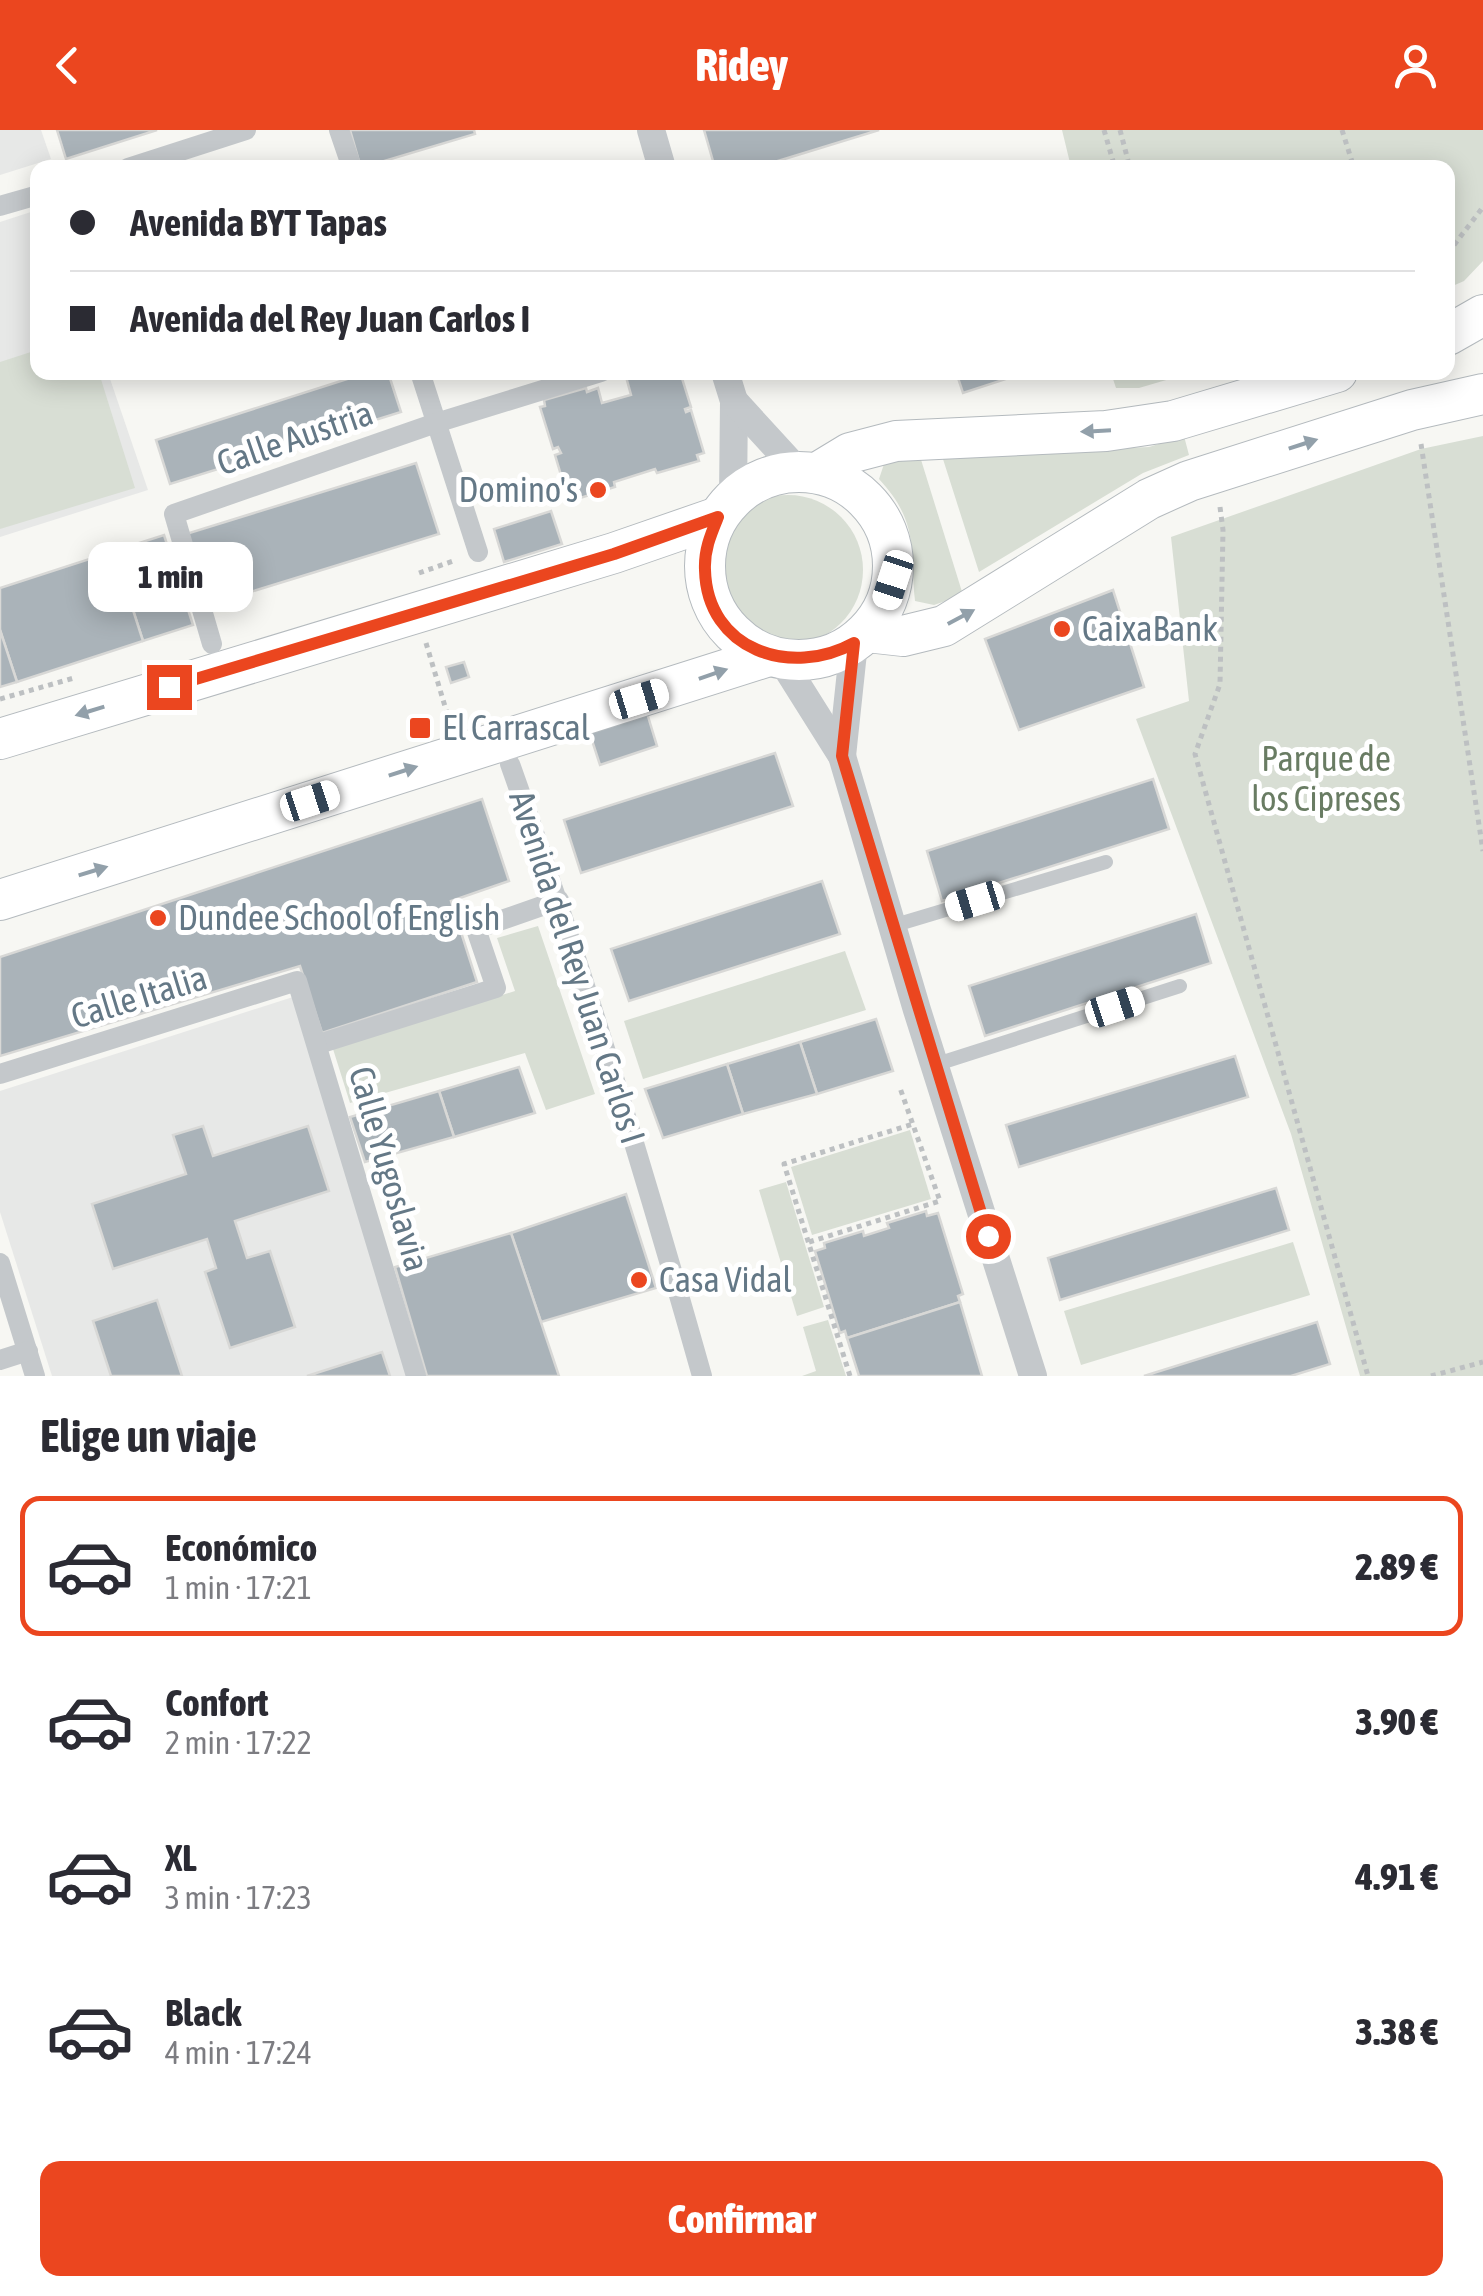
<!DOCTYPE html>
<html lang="es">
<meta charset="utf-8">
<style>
body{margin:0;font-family:"Asap Condensed",sans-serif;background:#f7f7f7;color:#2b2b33;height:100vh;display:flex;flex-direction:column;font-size:38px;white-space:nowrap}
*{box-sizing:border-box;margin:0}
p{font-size:32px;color:#7c7c81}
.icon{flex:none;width:55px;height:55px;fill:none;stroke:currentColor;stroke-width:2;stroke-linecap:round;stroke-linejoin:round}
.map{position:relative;height:1246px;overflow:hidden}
.sheet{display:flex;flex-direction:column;background:#fff;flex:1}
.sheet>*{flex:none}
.hud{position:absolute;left:30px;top:30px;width:1425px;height:220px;border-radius:20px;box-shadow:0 5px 25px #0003;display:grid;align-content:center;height:220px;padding:0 40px;background:#fff}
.end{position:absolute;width:45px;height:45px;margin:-22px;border:12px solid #eb461f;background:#fff;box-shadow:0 0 0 5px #fff}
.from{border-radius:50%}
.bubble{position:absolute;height:70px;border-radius:20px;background:#fff;box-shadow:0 5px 25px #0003;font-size:32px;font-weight:800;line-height:70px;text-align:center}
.car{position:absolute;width:30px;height:60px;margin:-30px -15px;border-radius:12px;box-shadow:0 0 8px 2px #0007;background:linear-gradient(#fff 24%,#345 0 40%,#fff 0 76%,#345 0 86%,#fff 0)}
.hud b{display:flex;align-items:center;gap:35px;height:95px;font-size:38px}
.hud b+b{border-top:2px solid #e1e1e2}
.hud i{width:25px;height:25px;background:#2b2b33}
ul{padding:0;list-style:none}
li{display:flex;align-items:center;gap:30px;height:140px;margin:0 20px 15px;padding:0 20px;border:5px solid transparent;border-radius:20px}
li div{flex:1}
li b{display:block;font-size:38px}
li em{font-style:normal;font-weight:800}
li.active{border-color:#eb461f}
li>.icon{width:90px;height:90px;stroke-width:1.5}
h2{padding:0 40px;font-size:45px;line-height:120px}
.button{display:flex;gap:20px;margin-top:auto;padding:20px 40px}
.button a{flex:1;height:115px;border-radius:20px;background:#eb461f;color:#fff;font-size:40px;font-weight:800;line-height:115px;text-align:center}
header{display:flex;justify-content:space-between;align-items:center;height:130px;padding:0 40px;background:#eb461f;color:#fff;font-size:45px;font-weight:800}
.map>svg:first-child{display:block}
</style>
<header><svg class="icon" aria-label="back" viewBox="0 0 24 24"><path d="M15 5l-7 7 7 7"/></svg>Ridey<svg class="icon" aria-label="person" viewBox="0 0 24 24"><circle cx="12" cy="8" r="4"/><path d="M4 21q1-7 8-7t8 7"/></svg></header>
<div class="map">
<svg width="1483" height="1246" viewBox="0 0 1483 1246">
<rect width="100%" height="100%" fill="#f7f7f3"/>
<!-- built -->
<g fill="#e7e8e7">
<polygon points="0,0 41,0 51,29 0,45"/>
<polygon points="37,80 38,242 108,243 148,360 0,407 0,92"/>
<polygon points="293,867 413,1246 52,1246 0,1082 0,961"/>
</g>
<!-- green -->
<g fill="#d8ded4">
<polygon points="1062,0 1483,0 1483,131 1464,151 1448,158 1448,38 1071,37"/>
<polygon points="37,220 38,242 99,243 135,358 0,399 0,232"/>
<polygon points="1111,243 1111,242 1190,243 1139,258 1116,258"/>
<polygon points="1184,306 1189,325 1143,343 979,442 942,326 1149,317"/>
<polygon points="1483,306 1483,1246 1360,1246 1291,1004 1136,589 1189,571 1171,407 1421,319"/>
<path d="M918,320l45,145 -29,10 -19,-4c-5,-52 4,-79 -36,-122l6,-18z"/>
<circle cx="788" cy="440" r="75"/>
<polygon points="538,796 595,964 546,980 525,923 350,973 333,919 515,861 497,808"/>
<polygon points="845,821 866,880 643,949 624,891"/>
<polygon points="910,1000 931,1069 812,1105 791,1037"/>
<polygon points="786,1052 824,1177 797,1186 759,1060"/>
<polygon points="1293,1112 1310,1165 1081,1235 1064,1181"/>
<polygon points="828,1190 846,1246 802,1246 816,1241 803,1197"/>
</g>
<!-- building -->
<g fill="#aab3b9" stroke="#d8d8d6" stroke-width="2.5">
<polygon points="57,0 157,0 66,29"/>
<polygon points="350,0 474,0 475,4 361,38"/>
<polygon points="704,0 879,0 755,38 715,38"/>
<polygon points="369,242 388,242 401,282 170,354 156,310"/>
<polygon points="680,242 691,277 685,279 686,282 691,280 704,323 697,325 699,331 657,343 655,339 614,352 615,357 574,370 572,364 567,365 555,325 561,323 558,317 553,319 540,277 545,276 544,270 586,258 587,262 598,258 602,273 631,265 625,243"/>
<polygon points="956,242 1027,242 963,263"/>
<polygon points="416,333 439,404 208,475 186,404"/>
<polygon points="551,381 562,414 504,432 494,399"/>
<polygon points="164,405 193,495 143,511 114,421"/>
<polygon points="114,421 143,511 17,552 0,500 0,458"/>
<polygon points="1113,460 1144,557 1019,600 985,509"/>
<polygon points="0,500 17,552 0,557"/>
<polygon points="464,532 469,547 451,553 446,537"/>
<polygon points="647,583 657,616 600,635 589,601"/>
<polygon points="775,623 793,676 581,743 564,690"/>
<polygon points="1153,649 1169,699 942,771 927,721"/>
<polygon points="482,669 509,751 451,771 477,852 322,903 300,836 0,926 0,827"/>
<polygon points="822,751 840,804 629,871 611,819"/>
<polygon points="1196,784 1211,833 985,906 969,856"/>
<polygon points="876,889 893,941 817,964 800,912"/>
<polygon points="800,912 817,964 743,984 727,934"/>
<polygon points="1235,926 1248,967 1019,1037 1006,995"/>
<polygon points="727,934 743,984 663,1008 645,959"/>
<polygon points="519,937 535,983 454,1007 439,961"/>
<polygon points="439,961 454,1007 365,1032 350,987"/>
<polygon points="203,996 213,1026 308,996 329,1061 235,1091 247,1128 270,1121 295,1197 230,1218 205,1142 216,1138 207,1109 113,1139 92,1074 186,1044 173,1005"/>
<polygon points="1276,1058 1289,1100 1060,1170 1048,1128"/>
<polygon points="626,1064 656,1158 541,1192 511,1103"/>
<polygon points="926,1081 927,1086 938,1083 963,1164 958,1166 960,1172 847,1208 845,1201 840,1203 815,1121 825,1118 824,1113 863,1101 864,1106 889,1098 887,1093"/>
<polygon points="511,1103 559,1246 427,1246 395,1137"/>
<polygon points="157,1170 182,1246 111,1246 93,1191"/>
<polygon points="960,1172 982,1246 859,1246 847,1208"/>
<polygon points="1317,1192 1330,1234 1291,1246 1144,1246"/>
<polygon points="382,1222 390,1246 307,1246"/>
</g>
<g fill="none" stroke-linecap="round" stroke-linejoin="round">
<defs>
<g id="secondary">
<polyline points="1448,205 1483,185"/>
<circle cx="799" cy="436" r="94"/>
<polyline points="817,343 850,323 896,311 1106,301 1173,291 1337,242"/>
<polyline points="867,502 903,506 944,496 1149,369 1189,351 1412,280 1483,264"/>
<polyline points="0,609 614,423 718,387"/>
<polyline points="0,770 769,526"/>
</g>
</defs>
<!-- secondary casing -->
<use href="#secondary" stroke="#b4babe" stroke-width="42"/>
<!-- path -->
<g stroke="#bdc0c2" stroke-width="5" stroke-dasharray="5 5" stroke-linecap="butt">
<polyline points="1104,0 1115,38"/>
<polyline points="1120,0 1130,38"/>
<polyline points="1342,0 1354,38"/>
<polyline points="1448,123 1483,77"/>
<polyline points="1421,314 1483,721"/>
<polyline points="1220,377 1223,400 1220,554 1195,624 1368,1246"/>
<polyline points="419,443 456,430"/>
<polyline points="426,513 450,593"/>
<polyline points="0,569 74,548"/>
<polyline points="809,1112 940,1071 900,958"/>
<polyline points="850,1246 784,1034 913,994"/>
<polyline points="1431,1246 1483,1232"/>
</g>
<!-- service -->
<g stroke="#c4c8cb" stroke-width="14">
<polyline points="892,796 1106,732"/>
<polyline points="934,935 1180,856"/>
</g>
<!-- pedestrian -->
<g stroke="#c4c8cb" stroke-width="20">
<polyline points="339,0 352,38"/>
<polyline points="128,38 246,0"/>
<polyline points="0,76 38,65"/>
<polyline points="420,242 478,422"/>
<polyline points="212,514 174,384 436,293 601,242"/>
<path d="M510,634c72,202 134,406 192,612"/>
<polyline points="319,914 496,858 476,799 559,770"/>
<polyline points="0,944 297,851 416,1246"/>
<polyline points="0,1133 35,1246"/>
<polyline points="0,1230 28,1221"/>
</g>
<!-- minor -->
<g stroke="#c4c8cb" stroke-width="28">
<polyline points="651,0 662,38"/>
<polyline points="725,242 734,271 733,368"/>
<polyline points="734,271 798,341"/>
<polyline points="781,529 842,626 917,880 1033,1246"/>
<polyline points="842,626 854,513"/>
</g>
<!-- secondary -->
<use href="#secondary" stroke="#fff" stroke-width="40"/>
</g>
<!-- one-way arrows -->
<defs><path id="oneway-solid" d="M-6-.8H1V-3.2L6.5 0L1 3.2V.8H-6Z" transform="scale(2.5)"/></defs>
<g fill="#92a0aa">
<use href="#oneway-solid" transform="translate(1096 301) rotate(177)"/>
<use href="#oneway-solid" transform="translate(1303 314) rotate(-18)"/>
<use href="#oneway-solid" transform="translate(961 487) rotate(-28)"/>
<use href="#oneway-solid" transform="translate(713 544) rotate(-19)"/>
<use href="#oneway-solid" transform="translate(90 581) rotate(163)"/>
<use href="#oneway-solid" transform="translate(403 641) rotate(-18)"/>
<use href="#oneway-solid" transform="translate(93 741) rotate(-17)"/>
</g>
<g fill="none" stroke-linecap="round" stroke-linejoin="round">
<!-- route -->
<path stroke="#eb461f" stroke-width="12" d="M169,557l445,-133 104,-37c-7,17 -14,33 -13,53 2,80 86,108 149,73l-12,113 146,480"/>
</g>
<!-- markers -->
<g fill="#eb461f" stroke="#fff" stroke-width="4">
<circle cx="598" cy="360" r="10"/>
<circle cx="1062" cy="499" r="10"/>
<rect x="408" y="586" width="24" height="24" rx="5"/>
<circle cx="158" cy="788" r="10"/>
<circle cx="639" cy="1150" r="10"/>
</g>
<g text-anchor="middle" stroke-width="10" stroke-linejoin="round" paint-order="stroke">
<!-- street labels -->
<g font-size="35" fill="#647886" stroke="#fff">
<text transform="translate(295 308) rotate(-19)" y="12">Calle Austria</text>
<text transform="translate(577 837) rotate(72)" y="12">Avenida del Rey Juan Carlos I</text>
<text transform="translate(139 867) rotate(-17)" y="12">Calle Italia</text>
<text transform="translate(389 1039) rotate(74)" y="12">Calle Yugoslavia</text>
</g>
<!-- poi labels -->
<g font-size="35" fill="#647886" stroke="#fff" text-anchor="start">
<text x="578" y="372" text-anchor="end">Domino's</text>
<text x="1082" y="511">CaixaBank</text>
<text x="442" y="610">El Carrascal</text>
<text x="178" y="800">Dundee School of English</text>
<text x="659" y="1162">Casa Vidal</text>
</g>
<!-- park labels -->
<g font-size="35" fill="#697c63" stroke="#fff">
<text x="1326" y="641">Parque de<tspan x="1326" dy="40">los Cipreses</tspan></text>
</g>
</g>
</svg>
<i class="end from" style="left:988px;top:1106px"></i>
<i class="end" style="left:169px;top:557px"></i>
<div class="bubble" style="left:88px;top:412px;width:165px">1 min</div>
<i class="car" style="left:893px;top:450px;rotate:198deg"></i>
<i class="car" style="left:639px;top:569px;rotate:73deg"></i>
<i class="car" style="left:310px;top:671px;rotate:72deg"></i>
<i class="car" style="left:975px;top:771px;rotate:253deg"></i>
<i class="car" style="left:1115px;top:877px;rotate:72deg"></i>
<div class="hud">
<b><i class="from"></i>Avenida BYT Tapas</b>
<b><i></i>Avenida del Rey Juan Carlos I</b>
</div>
</div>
<section class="sheet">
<h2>Elige un viaje</h2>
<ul>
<li class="active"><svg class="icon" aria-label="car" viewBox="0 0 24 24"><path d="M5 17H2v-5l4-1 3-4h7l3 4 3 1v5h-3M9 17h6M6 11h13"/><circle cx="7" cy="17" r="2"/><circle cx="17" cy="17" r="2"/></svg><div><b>Económico</b><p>1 min · 17:21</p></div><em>2.89 €</em></li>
<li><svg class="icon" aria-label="car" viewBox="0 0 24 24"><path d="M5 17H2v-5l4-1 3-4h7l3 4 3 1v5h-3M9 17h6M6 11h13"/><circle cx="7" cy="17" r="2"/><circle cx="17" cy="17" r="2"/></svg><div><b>Confort</b><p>2 min · 17:22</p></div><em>3.90 €</em></li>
<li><svg class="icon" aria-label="car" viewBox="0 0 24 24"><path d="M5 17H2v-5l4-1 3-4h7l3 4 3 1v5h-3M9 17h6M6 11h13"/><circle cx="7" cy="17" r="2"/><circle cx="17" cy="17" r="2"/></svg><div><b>XL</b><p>3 min · 17:23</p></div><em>4.91 €</em></li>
<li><svg class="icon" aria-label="car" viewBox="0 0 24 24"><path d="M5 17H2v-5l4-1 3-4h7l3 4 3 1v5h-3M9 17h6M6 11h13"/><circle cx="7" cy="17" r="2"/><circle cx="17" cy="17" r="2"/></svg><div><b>Black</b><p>4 min · 17:24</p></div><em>3.38 €</em></li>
</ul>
<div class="button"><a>Confirmar</a></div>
</section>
